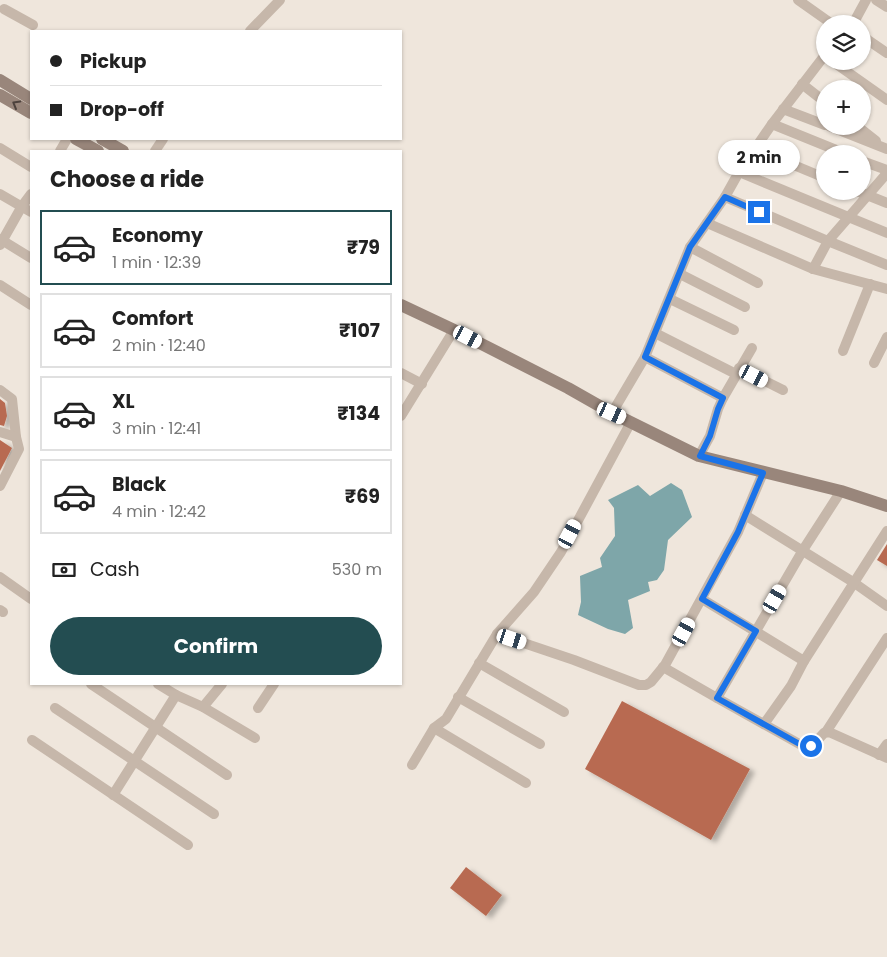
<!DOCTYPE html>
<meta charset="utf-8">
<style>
body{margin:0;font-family:Poppins,sans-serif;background:#f2f2f2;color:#222;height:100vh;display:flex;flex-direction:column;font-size:19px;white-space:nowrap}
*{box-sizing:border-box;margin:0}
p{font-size:16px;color:#767676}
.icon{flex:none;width:28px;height:28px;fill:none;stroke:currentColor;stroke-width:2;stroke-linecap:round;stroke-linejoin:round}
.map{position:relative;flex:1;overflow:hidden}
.panel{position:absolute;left:30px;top:150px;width:372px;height:535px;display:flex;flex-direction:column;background:#fff;border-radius:0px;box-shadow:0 1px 4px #0004}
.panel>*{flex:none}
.banner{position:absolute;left:30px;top:30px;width:372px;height:110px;border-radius:0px;box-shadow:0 1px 4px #0004;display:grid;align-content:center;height:110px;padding:0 20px;background:#fff}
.tools{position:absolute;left:816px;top:15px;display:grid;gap:10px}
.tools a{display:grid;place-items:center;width:55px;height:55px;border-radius:50%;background:#fff;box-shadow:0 1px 4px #0004;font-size:25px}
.end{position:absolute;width:22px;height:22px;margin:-11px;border:6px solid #1a73e8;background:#fff;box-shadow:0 0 0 2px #fff}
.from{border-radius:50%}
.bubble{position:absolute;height:35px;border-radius:18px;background:#fff;box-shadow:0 1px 4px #0004;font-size:16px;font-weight:700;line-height:35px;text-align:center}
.car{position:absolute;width:15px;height:30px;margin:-15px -8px;border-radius:6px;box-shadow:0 0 4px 1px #0007;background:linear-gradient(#fff 24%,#345 0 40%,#fff 0 76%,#345 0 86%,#fff 0)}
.banner b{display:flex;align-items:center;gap:18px;height:48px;font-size:19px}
.banner b+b{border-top:1px solid #e0e0e0}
.banner i{width:12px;height:12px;background:#222}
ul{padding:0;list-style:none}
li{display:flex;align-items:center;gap:15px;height:75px;margin:0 10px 8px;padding:0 10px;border:2px solid #e0e0e0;border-radius:0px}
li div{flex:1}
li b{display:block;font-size:19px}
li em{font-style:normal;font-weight:700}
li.selected{border-color:#234d51}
li>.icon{width:45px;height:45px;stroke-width:1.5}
h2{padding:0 20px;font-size:22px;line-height:60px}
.pay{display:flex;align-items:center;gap:12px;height:55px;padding:0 20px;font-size:19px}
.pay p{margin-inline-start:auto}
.primary-button{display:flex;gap:10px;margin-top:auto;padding:10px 20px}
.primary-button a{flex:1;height:58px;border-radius:30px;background:#234d51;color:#fff;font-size:20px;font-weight:700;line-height:58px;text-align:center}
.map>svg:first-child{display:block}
</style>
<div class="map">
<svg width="887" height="957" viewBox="0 0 887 957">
<defs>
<filter id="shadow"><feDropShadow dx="5" dy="3" stdDeviation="2.5" flood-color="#0004"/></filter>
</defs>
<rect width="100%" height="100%" fill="#efe6dc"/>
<!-- water -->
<polygon fill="#7ea6a9" points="671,483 682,490 692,517 668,540 664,570 657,580 648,582 650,591 628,600 633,628 625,634 608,629 578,615 581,602 580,576 602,567 600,558 615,536 614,508 608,500 638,485 650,496"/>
<!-- building -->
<g fill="#b86b51" filter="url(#shadow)">
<polygon points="0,399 5,403 7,416 4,426 0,425"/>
<polygon points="0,440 12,448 0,471"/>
<polygon points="887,544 887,566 877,560"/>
<polygon points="622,701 750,769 711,840 585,769"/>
<polygon points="466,867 502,895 486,916 450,888"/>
</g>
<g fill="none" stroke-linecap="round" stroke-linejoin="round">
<!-- street -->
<g stroke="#c6b7aa" stroke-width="10">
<polyline points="798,0 832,24"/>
<polyline points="876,0 887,7"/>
<polyline points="4,9 33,25"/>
<polyline points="853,24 866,0"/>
<polyline points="250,31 280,0"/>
<polyline points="862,36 887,53"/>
<polyline points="832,61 887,100"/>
<polyline points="802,84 825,102"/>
<polyline points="783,109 825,125"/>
<polyline points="772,124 846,154"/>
<polyline points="829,126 887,149"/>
<polyline points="857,126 876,141"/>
<polyline points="0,148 31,167"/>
<polyline points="755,149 825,178"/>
<polyline points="60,151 67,139"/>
<polyline points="155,151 163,139"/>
<polyline points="862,161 887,170"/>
<polyline points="739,172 887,233"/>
<polyline points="857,191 887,203"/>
<polyline points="0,194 31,212"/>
<polyline points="725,197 828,241 887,173"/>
<polyline points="707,223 813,269 887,289"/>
<polyline points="0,239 31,258"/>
<polyline points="0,245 22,206 31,194"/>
<polyline points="690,247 758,283"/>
<polyline points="813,269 828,241 887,265"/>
<polyline points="680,274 745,307"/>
<polyline points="0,285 31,305"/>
<polyline points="670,299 734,330"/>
<polyline points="655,333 736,374"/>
<polyline points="843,351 870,284"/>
<polyline points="645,357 723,398"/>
<polyline points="874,363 887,337"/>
<polyline points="739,368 783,390"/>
<polyline points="401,373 422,384"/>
<polyline points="0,390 12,399 16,437 19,449 0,486"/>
<polyline points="612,413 645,357 690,247 725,197 739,172 772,124 825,55"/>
<polyline points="401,416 454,330"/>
<polyline points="631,422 561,552 534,592 497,634 574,660 639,685 646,685 651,682 665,665 738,532 763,473"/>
<polyline points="0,432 16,437"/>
<polyline points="699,456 710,436 718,409 723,398 752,348"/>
<polyline points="745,515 853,582 887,606"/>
<polyline points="0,577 31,599"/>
<polyline points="702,599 804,661 887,531"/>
<polyline points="0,610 3,612"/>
<polyline points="479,663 564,712"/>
<polyline points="663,667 717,698 803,550 841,491"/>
<polyline points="91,684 227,775"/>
<polyline points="158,684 176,695"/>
<polyline points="458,697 540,744"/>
<polyline points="717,698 803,746 811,747 824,733 829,732 887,758"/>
<polyline points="203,707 222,684"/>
<polyline points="55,708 214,814"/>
<polyline points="258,708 274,684"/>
<polyline points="764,724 791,686 804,661"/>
<polyline points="434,728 526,783"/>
<polyline points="826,732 887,638"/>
<polyline points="32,740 188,845"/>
<polyline points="879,755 887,744"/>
<polyline points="412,765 434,728 446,719 497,634"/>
<polyline points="113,795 176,695 203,707 255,738"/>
</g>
<!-- secondary -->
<g stroke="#99867b" stroke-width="12">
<polyline points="0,80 31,99"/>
<polyline points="0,95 31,113"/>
<polyline points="76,139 98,151"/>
<polyline points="102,139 123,151"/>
<polyline points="401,305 454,330 568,388 612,413 699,456 841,491 887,506"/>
</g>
</g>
<!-- one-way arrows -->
<defs><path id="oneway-chevron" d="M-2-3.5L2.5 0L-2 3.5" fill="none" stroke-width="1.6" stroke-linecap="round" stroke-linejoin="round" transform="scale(1.25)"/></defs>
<use stroke="#4d423d" href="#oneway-chevron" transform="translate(16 104) rotate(-150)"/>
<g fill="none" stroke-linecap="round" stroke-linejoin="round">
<!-- route -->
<polyline stroke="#1a73e8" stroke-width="6" points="759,212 725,197 690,247 645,357 723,398 718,409 710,436 700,456 763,473 738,532 702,599 756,631 717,698 803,746 811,746"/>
</g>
</svg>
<div class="tools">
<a><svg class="icon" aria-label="layers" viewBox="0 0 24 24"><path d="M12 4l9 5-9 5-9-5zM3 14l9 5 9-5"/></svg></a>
<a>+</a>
<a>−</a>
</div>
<i class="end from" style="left:811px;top:746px"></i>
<i class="end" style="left:759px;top:212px"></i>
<div class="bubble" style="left:718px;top:140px;width:82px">2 min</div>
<i class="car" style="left:468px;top:337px;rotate:117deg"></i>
<i class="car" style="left:754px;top:376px;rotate:117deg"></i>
<i class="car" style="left:612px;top:413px;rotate:114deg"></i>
<i class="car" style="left:570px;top:534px;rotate:28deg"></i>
<i class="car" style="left:775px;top:599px;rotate:30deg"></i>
<i class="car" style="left:684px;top:632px;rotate:29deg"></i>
<i class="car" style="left:512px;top:639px;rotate:108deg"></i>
<div class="banner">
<b><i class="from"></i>Pickup</b>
<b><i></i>Drop-off</b>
</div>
<section class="panel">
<h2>Choose a ride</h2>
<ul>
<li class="selected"><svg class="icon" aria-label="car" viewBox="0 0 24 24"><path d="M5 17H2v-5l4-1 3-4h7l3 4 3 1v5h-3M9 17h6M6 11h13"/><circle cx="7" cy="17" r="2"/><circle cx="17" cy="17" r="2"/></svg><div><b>Economy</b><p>1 min · 12:39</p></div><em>₹79</em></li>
<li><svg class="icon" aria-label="car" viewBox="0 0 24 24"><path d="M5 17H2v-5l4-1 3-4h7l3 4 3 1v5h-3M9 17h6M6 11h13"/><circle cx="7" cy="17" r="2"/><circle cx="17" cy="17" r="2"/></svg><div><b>Comfort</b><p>2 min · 12:40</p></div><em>₹107</em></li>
<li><svg class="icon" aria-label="car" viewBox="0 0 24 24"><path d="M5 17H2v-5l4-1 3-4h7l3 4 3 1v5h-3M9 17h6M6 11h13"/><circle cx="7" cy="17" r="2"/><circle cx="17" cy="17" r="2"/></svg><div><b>XL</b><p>3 min · 12:41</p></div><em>₹134</em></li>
<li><svg class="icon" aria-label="car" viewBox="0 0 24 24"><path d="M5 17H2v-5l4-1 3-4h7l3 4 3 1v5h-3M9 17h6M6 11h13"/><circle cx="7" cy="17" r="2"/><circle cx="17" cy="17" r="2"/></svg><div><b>Black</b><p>4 min · 12:42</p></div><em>₹69</em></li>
</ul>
<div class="pay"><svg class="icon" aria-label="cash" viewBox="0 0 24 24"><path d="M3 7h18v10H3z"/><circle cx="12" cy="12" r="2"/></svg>Cash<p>530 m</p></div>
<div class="primary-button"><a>Confirm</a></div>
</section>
</div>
